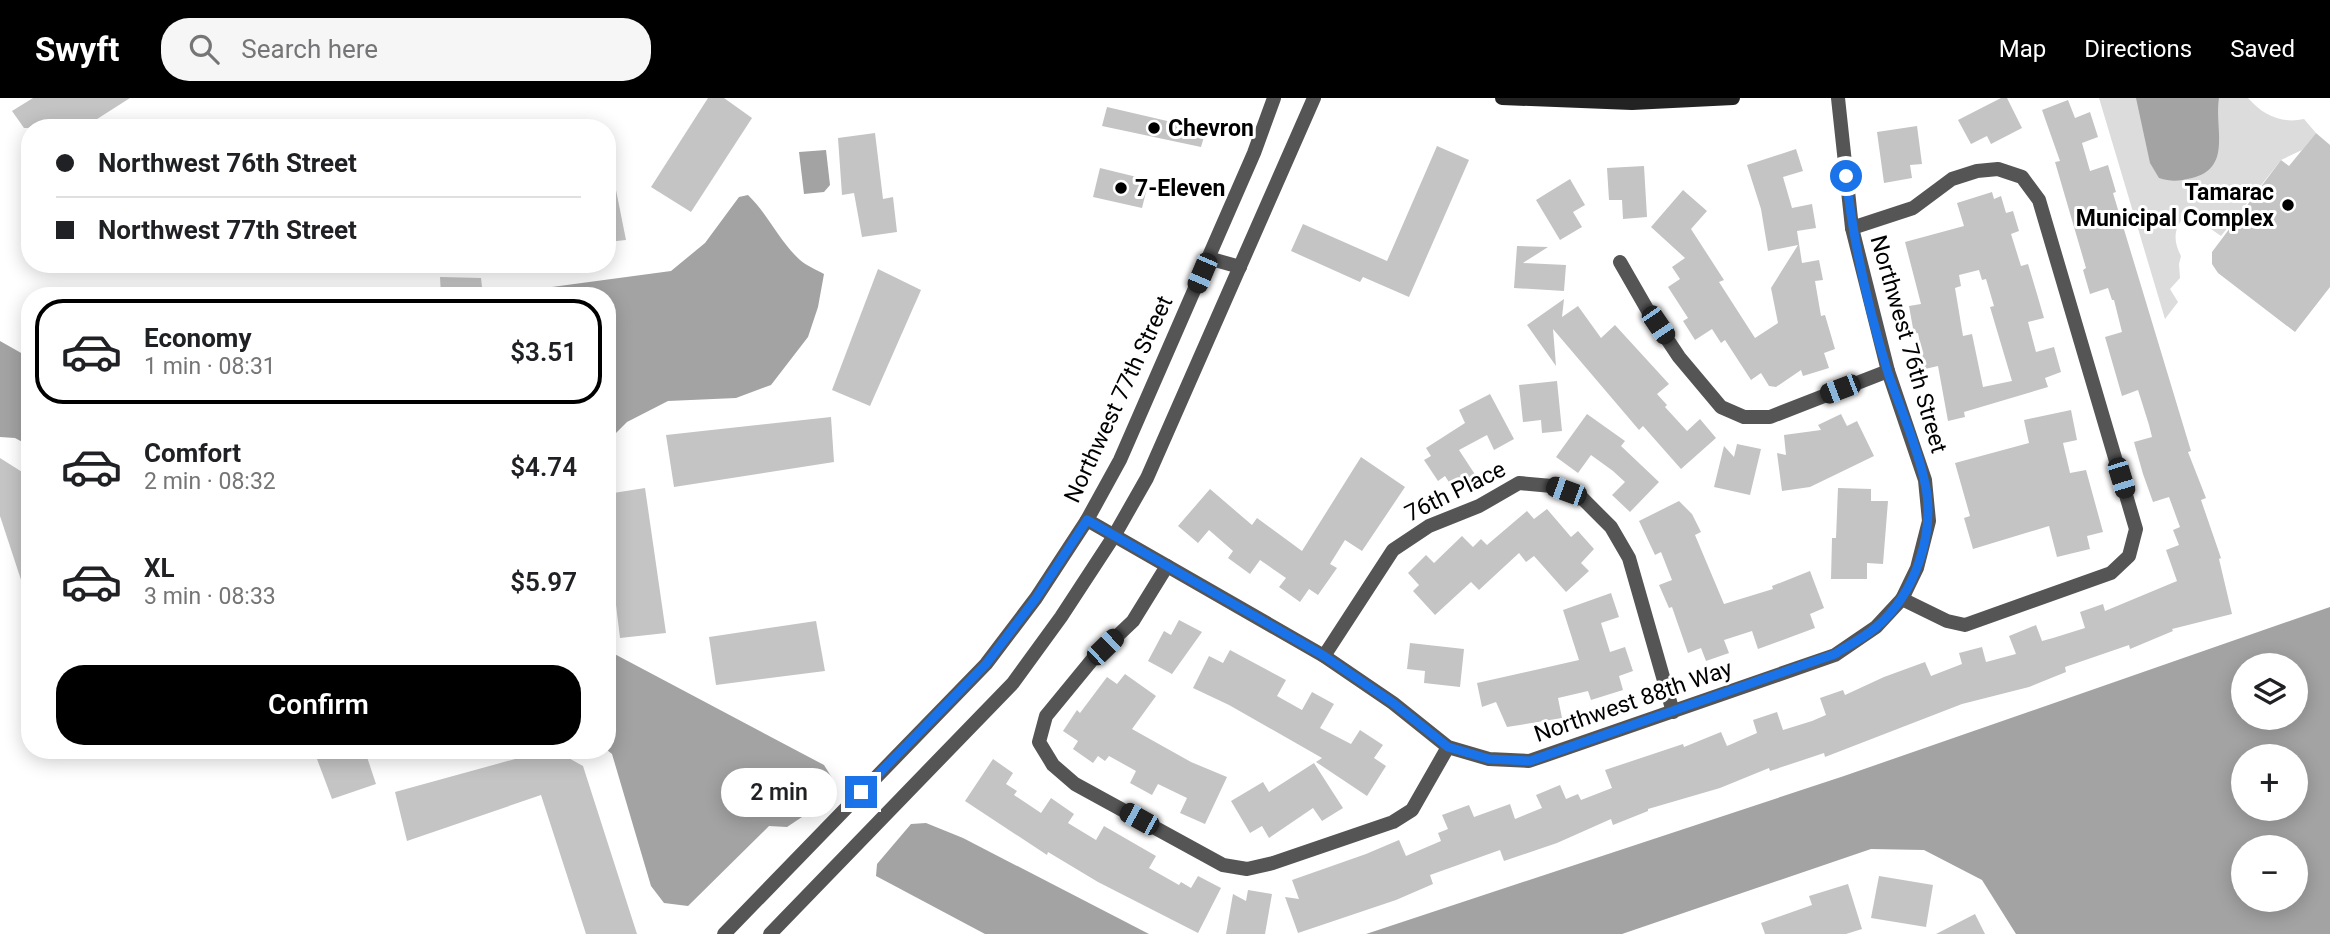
<!DOCTYPE html>
<meta charset="utf-8">
<style>
body{margin:0;font-family:Roboto,sans-serif;background:#f6f6f6;color:#202124;height:100vh;display:flex;flex-direction:column;font-size:26px;white-space:nowrap}
*{box-sizing:border-box;margin:0}
p{font-size:23px;color:#757577}
.icon{flex:none;width:38px;height:38px;fill:none;stroke:currentColor;stroke-width:2;stroke-linecap:round;stroke-linejoin:round}
.map{position:relative;flex:1;overflow:hidden}
.sheet{position:absolute;left:21px;top:189px;width:595px;height:472px;display:flex;flex-direction:column;background:#fff;border-radius:28px;box-shadow:0 4px 18px #0003}
.sheet>*{flex:none}
.guide{position:absolute;left:21px;top:21px;width:595px;height:154px;border-radius:28px;box-shadow:0 4px 18px #0003;display:grid;align-content:center;height:154px;padding:0 35px;background:#fff}
.fabs{position:absolute;left:2231px;top:555px;display:grid;gap:14px}
.fabs a{display:grid;place-items:center;width:77px;height:77px;border-radius:50%;background:#fff;box-shadow:0 4px 18px #0003;font-size:35px}
.end{position:absolute;width:32px;height:32px;margin:-16px;border:9px solid #1a73e8;background:#fff;box-shadow:0 0 0 4px #fff}
.from{border-radius:50%}
.bubble{position:absolute;height:49px;border-radius:24px;background:#fff;box-shadow:0 4px 18px #0003;font-size:23px;font-weight:600;line-height:49px;text-align:center}
.car{position:absolute;width:21px;height:42px;margin:-21px -10px;border-radius:9px;box-shadow:0 0 5px 2px #0007;background:linear-gradient(#222 24%,#8ab4d8 0 40%,#222 0 76%,#8ab4d8 0 86%,#222 0)}
.guide b{display:flex;align-items:center;gap:24px;height:66px;font-size:26px}
.guide b+b{border-top:2px solid #e0e0e0}
.guide i{width:18px;height:18px;background:#202124}
ul{padding:12px 0 0;list-style:none}
li{display:flex;align-items:center;gap:21px;height:105px;margin:0 14px 10px;padding:0 21px;border:4px solid transparent;border-radius:28px}
li div{flex:1}
li b{display:block;font-size:26px}
li em{font-style:normal;font-weight:600}
li.selected{border-color:#000}
li>.icon{width:63px;height:63px;stroke-width:1.5}
.button{display:flex;gap:14px;margin-top:auto;padding:14px 35px}
.button a{flex:1;height:80px;border-radius:28px;background:#000;color:#fff;font-size:28px;font-weight:600;line-height:80px;text-align:center}
header{display:flex;align-items:center;gap:42px;box-sizing:border-box;height:98px;padding:0 35px;background:#000;color:#fff}
header strong{font-size:33px}
nav{display:flex;gap:38px;margin-inline-start:auto;font-size:24px}
.search{width:490px;height:63px;background:#f6f6f6;display:flex;align-items:center;gap:18px;box-sizing:border-box;padding:0 24px;border-radius:28px;color:#757577;font-size:26px}
.map>svg:first-child{display:block}
</style>
<header>
<strong>Swyft</strong>
<div class="search"><svg class="icon" aria-label="search" viewBox="0 0 24 24"><circle cx="10" cy="10" r="6"/><path d="M15 15l6 6"/></svg>Search here</div>
<nav><a>Map</a><a>Directions</a><a>Saved</a></nav>
</header>
<div class="map">
<svg width="2330" height="836" viewBox="0 0 2330 836">
<rect width="100%" height="100%" fill="#fff"/>
<!-- green -->
<path fill="#dcdcdc" d="M2099,0h149c15,17 33,26 56,21l12,14 -14,17 -21,10 -60,76 -33,-23c-14,13 -16,26 -7,43l-2,8 1,14 -10,11 8,13 -13,17z"/>
<!-- water -->
<g fill="#a3a3a3" fill-rule="evenodd">
<path d="M2136,0h83c-5,30 14,70 -27,80 -13,3 -20,4 -33,0l-9,-15z"/>
<polygon points="826,52 830,87 824,94 804,96 799,54"/>
<path d="M748,97c20,19 31,46 52,65 7,6 17,10 24,14l-6,33 -10,30 -37,48 -35,13 -68,3 -41,21 -20,20v-146h-77l4,-5 18,-4 119,-16 34,-28 34,-46z"/>
<polygon points="0,243 30,260 30,348 15,340 0,339"/>
<path d="M2330,509v327h-314l-34,-54 -58,-30 -53,-1 -249,85h-256l478,-158zM2244,567h52v53h-52zM2296,658v52h-52v-52zM2296,749v53h-52v-53z"/>
<polygon points="607,552 824,667 834,683 805,717 787,729 769,728 688,808 664,805 651,788 612,656 607,652"/>
<polygon points="926,725 963,740 1149,836 985,836 876,778 877,766 911,726"/>
</g>
<!-- building -->
<g fill="#c4c4c4" fill-rule="evenodd">
<polygon points="33,0 130,0 83,30 24,30 12,13"/>
<polygon points="708,0 724,0 752,20 691,114 651,89"/>
<polygon points="2001,0 2007,0 2022,30 1991,46 1987,38 1971,46 1958,22"/>
<polygon points="2068,2 2075,20 2090,14 2098,39 2082,45 2090,73 2108,67 2116,94 2113,95 2191,353 2188,354 2206,400 2201,402 2221,460 2219,461 2232,516 2172,531 2173,533 2130,551 2129,547 2065,569 2066,574 2029,589 1962,606 1825,659 1824,655 1770,673 1769,670 1720,690 1648,711 1648,713 1613,727 1611,721 1557,745 1504,763 1500,752 1430,777 1433,786 1396,802 1298,835 1285,799 1299,801 1292,782 1366,756 1399,742 1406,758 1441,743 1438,735 1448,731 1442,717 1469,707 1474,719 1510,706 1515,721 1542,710 1536,697 1560,687 1566,701 1578,696 1581,702 1612,690 1605,672 1683,646 1684,649 1721,634 1727,648 1757,635 1753,622 1777,614 1783,632 1812,623 1826,617 1820,600 1843,592 1845,597 1884,579 1925,564 1931,578 1962,566 1959,555 1982,549 1986,564 2016,556 2009,538 2036,527 2042,543 2053,540 2085,530 2080,514 2103,506 2105,513 2177,483 2166,452 2179,447 2173,432 2180,429 2169,399 2153,404 2143,376 2134,344 2152,339 2149,327 2138,292 2122,298 2105,239 2122,234 2114,202 2112,202 2108,190 2090,196 2083,172 2086,170 2055,64 2060,63 2042,12"/>
<polygon points="1107,9 1206,32 1201,49 1102,28"/>
<polygon points="1917,28 1922,66 1910,67 1912,80 1884,85 1877,34"/>
<polygon points="875,35 883,101 893,99 897,134 862,139 854,95 842,97 838,40"/>
<polygon points="2316,35 2330,47 2330,189 2295,234 2218,175 2212,166 2212,154 2281,62 2289,68"/>
<polygon points="1437,48 1469,62 1409,199 1363,179 1360,184 1291,153 1303,126 1387,163"/>
<polygon points="1796,51 1803,73 1783,79 1792,110 1812,106 1816,130 1797,133 1802,165 1819,162 1823,182 1815,183 1821,218 1825,217 1835,251 1824,255 1829,270 1803,278 1801,272 1776,289 1769,288 1761,275 1751,282 1725,242 1721,245 1712,231 1695,242 1683,223 1688,220 1668,189 1680,181 1672,169 1685,160 1651,129 1683,92 1707,113 1691,131 1724,182 1719,184 1755,240 1778,225 1771,190 1798,147 1768,153 1761,111 1747,67"/>
<polygon points="1644,68 1647,119 1623,121 1622,102 1609,102 1607,70"/>
<polygon points="1100,70 1149,82 1142,110 1093,99"/>
<polygon points="1570,81 1585,107 1573,114 1582,129 1560,142 1536,102"/>
<polygon points="607,82 614,82 626,142 607,144"/>
<path d="M1992,94l2,7 7,-3 5,17 7,-2 6,20 -8,3 10,32 7,-2 9,30 7,24 -16,4 8,30 18,-5 7,25 -16,6 3,9 -84,25 1,5 -17,4 -10,-55 -13,3 -7,-36 -4,1 -5,-28 12,-2 -16,-62 59,-16 -7,-23zM1979,172l3,10 4,-1 8,27 -4,1 22,74 -29,6 -11,-53 -9,2 -8,-48 6,-2 -2,-11z"/>
<polygon points="1517,148 1548,149 1523,165 1566,167 1564,193 1514,190"/>
<polygon points="878,171 921,192 870,308 832,292"/>
<polygon points="440,179 481,180 483,198 441,198"/>
<polygon points="1564,201 1562,219 1578,208 1601,240 1615,227 1669,286 1657,296 1667,307 1665,309 1687,333 1700,321 1716,340 1681,371 1643,328 1639,332 1553,231 1556,268 1527,227"/>
<polygon points="1557,283 1562,333 1542,335 1541,322 1523,324 1519,287"/>
<polygon points="1490,296 1514,341 1494,352 1487,337 1459,352 1476,378 1454,392 1445,378 1438,383 1424,362 1431,358 1426,350 1465,325 1459,312"/>
<polygon points="2071,312 2077,342 2063,345 2070,375 2086,372 2103,434 2087,438 2090,451 2057,459 2049,428 1973,451 1964,420 1970,418 1955,365 2029,345 2024,322"/>
<polygon points="1587,316 1625,343 1621,348 1659,384 1630,414 1612,397 1625,384 1613,373 1591,357 1578,375 1556,359"/>
<polygon points="1841,316 1847,328 1857,323 1874,358 1810,389 1782,393 1777,355 1786,357 1784,337 1821,332 1818,327"/>
<polygon points="831,319 834,364 674,389 666,337"/>
<polygon points="1737,346 1761,351 1750,397 1714,389 1724,348 1734,359"/>
<polygon points="1361,359 1405,389 1362,453 1345,442 1330,466 1337,470 1318,497 1309,491 1300,504 1279,489 1286,480 1260,462 1250,476 1228,460 1233,453 1209,432 1198,445 1178,428 1210,391 1252,427 1257,420 1302,453"/>
<polygon points="0,360 30,379 30,499 27,500 0,418"/>
<polygon points="645,390 666,535 620,540 607,433 607,396"/>
<polygon points="1838,390 1871,391 1871,403 1888,403 1883,466 1867,465 1867,481 1831,481 1832,440 1836,440"/>
<polygon points="1679,403 1692,416 1701,434 1695,437 1724,506 1773,491 1772,488 1810,473 1824,510 1810,516 1815,530 1758,551 1752,533 1724,542 1729,555 1706,563 1701,550 1688,555 1672,509 1669,510 1659,487 1672,482 1661,454 1655,457 1639,423"/>
<polygon points="1547,411 1571,439 1578,433 1594,451 1581,465 1589,473 1566,494 1534,458 1526,464 1519,455 1479,492 1471,484 1435,517 1413,493 1419,487 1408,475 1426,457 1434,465 1462,438 1473,449 1481,441 1487,447 1527,413 1534,421"/>
<polygon points="1611,495 1619,519 1601,525 1610,554 1625,549 1633,573 1619,578 1623,592 1591,602 1588,593 1558,600 1562,620 1507,629 1496,604 1482,609 1477,585 1579,562 1563,512"/>
<polygon points="1179,522 1202,534 1172,576 1148,563 1164,533 1171,537"/>
<polygon points="816,523 825,573 716,587 709,539"/>
<polygon points="1410,545 1464,551 1460,589 1424,585 1425,573 1407,571"/>
<polygon points="1230,552 1286,582 1277,598 1302,612 1312,594 1334,606 1320,630 1351,646 1360,632 1383,647 1374,660 1386,668 1367,698 1316,664 1322,660 1229,607 1193,590 1209,558 1223,565"/>
<polygon points="1125,576 1156,598 1132,631 1191,664 1227,679 1205,726 1180,715 1187,700 1158,686 1152,697 1130,685 1136,673 1109,658 1105,663 1098,658 1093,665 1073,651 1078,643 1063,633 1077,612 1080,615 1107,579 1117,586"/>
<polygon points="314,653 365,653 376,686 332,701"/>
<polygon points="544,653 556,653 583,668 637,836 586,836 541,697 407,743 395,694"/>
<polygon points="993,661 1013,675 1006,686 1017,693 1014,697 1041,715 1051,700 1074,716 1068,725 1096,742 1104,728 1156,758 1149,770 1179,787 1181,784 1191,790 1198,778 1221,790 1198,835 1098,784 1048,754 1047,757 965,703"/>
<polygon points="1314,665 1343,710 1322,723 1313,710 1269,740 1262,728 1250,735 1231,703 1263,684 1269,694"/>
<polygon points="1879,778 1933,787 1926,829 1871,820"/>
<polygon points="1848,786 1862,831 1846,836 1765,836 1761,825 1812,807 1809,798"/>
<polygon points="1248,792 1272,796 1265,836 1226,836 1233,796 1246,803"/>
<polygon points="1975,816 1985,836 1936,836"/>
</g>
<g fill="none" stroke-linecap="round" stroke-linejoin="round">
<!-- minor -->
<g stroke="#555" stroke-width="14">
<polyline points="1838,0 1852,130 1888,273 1925,382 1929,423 1917,470 1902,501"/>
<polyline points="1620,164 1647,211 1679,259 1721,309 1744,319 1770,319 1888,273"/>
<polyline points="1087,422 1324,558 1393,605 1448,649 1489,661 1529,663 1835,557 1876,529 1902,501 1947,523 1965,527 2111,475 2129,458 2136,431 2039,102 2022,79 1998,71 1977,73 1952,81 1913,110 1852,130"/>
<polyline points="1167,468 1133,523 1092,562 1046,618 1039,644 1053,667 1075,686 1223,767 1247,771 1273,765 1393,724 1412,712 1448,649"/>
<polyline points="1324,558 1393,452 1429,428 1479,408 1519,385 1552,388 1581,399 1611,429 1629,460 1673,614"/>
</g>
<!-- tertiary -->
<g stroke="#555" stroke-width="14">
<polyline points="1208,160 1240,169"/>
<polyline points="724,836 986,566 1036,500 1087,422 1120,362 1254,55 1274,0"/>
<polyline points="770,836 1013,585 1061,519 1114,438 1147,380 1314,0"/>
</g>
<!-- secondary -->
<polyline stroke="#222" stroke-width="14" points="1502,0 1632,5 1733,0"/>
</g>
<g fill="none" stroke-linecap="round" stroke-linejoin="round">
<!-- route -->
<path stroke="#1a73e8" stroke-width="9" d="M861,694l125,-128 50,-66 51,-78 237,136 69,47 55,44 41,12 41,2 305,-107c13,-8 28,-16 40,-26 41,-34 62,-98 49,-149 -8,-36 -24,-71 -36,-106 -19,-62 -35,-133 -42,-197"/>
</g>
<!-- markers -->
<g fill="#000" stroke="#fff" stroke-width="2.5">
<circle cx="1154" cy="30" r="7"/>
<circle cx="1121" cy="90" r="7"/>
<circle cx="2288" cy="107" r="7"/>
</g>
<g text-anchor="middle" stroke-width="6" stroke-linejoin="round" paint-order="stroke">
<!-- poi labels -->
<g font-size="23" font-weight="bold" fill="#000" stroke="#fff" text-anchor="start">
<text x="1168" y="38">Chevron</text>
<text x="1135" y="98">7-Eleven</text>
<text x="2274" y="102" text-anchor="end">Tamarac<tspan x="2274" dy="26">Municipal Complex</tspan></text>
</g>
<!-- street labels -->
<g font-size="23" fill="#000" stroke="#fff">
<text transform="translate(1909 246) rotate(74)" y="8">Northwest 76th Street</text>
<text transform="translate(1118 301) rotate(-65)" y="8">Northwest 77th Street</text>
<text transform="translate(1455 393) rotate(-26)" y="8">76th Place</text>
<text transform="translate(1633 603) rotate(-19)" y="8">Northwest 88th Way</text>
</g>
</g>
</svg>
<div class="fabs">
<a><svg class="icon" aria-label="layers" viewBox="0 0 24 24"><path d="M12 4l9 5-9 5-9-5zM3 14l9 5 9-5"/></svg></a>
<a>+</a>
<a>−</a>
</div>
<i class="end from" style="left:1846px;top:78px"></i>
<i class="end" style="left:861px;top:694px"></i>
<div class="bubble" style="left:721px;top:670px;width:116px">2 min</div>
<i class="car" style="left:1202px;top:175px;rotate:203deg"></i>
<i class="car" style="left:1658px;top:227px;rotate:146deg"></i>
<i class="car" style="left:1840px;top:291px;rotate:249deg"></i>
<i class="car" style="left:2121px;top:380px;rotate:163deg"></i>
<i class="car" style="left:1566px;top:393px;rotate:290deg"></i>
<i class="car" style="left:1105px;top:549px;rotate:46deg"></i>
<i class="car" style="left:1139px;top:721px;rotate:299deg"></i>
<div class="guide">
<b><i class="from"></i>Northwest 76th Street</b>
<b><i></i>Northwest 77th Street</b>
</div>
<section class="sheet">
<ul>
<li class="selected"><svg class="icon" aria-label="car" viewBox="0 0 24 24"><path d="M5 17H2v-5l4-1 3-4h7l3 4 3 1v5h-3M9 17h6M6 11h13"/><circle cx="7" cy="17" r="2"/><circle cx="17" cy="17" r="2"/></svg><div><b>Economy</b><p>1 min · 08:31</p></div><em>$3.51</em></li>
<li><svg class="icon" aria-label="car" viewBox="0 0 24 24"><path d="M5 17H2v-5l4-1 3-4h7l3 4 3 1v5h-3M9 17h6M6 11h13"/><circle cx="7" cy="17" r="2"/><circle cx="17" cy="17" r="2"/></svg><div><b>Comfort</b><p>2 min · 08:32</p></div><em>$4.74</em></li>
<li><svg class="icon" aria-label="car" viewBox="0 0 24 24"><path d="M5 17H2v-5l4-1 3-4h7l3 4 3 1v5h-3M9 17h6M6 11h13"/><circle cx="7" cy="17" r="2"/><circle cx="17" cy="17" r="2"/></svg><div><b>XL</b><p>3 min · 08:33</p></div><em>$5.97</em></li>
</ul>
<div class="button"><a>Confirm</a></div>
</section>
</div>
